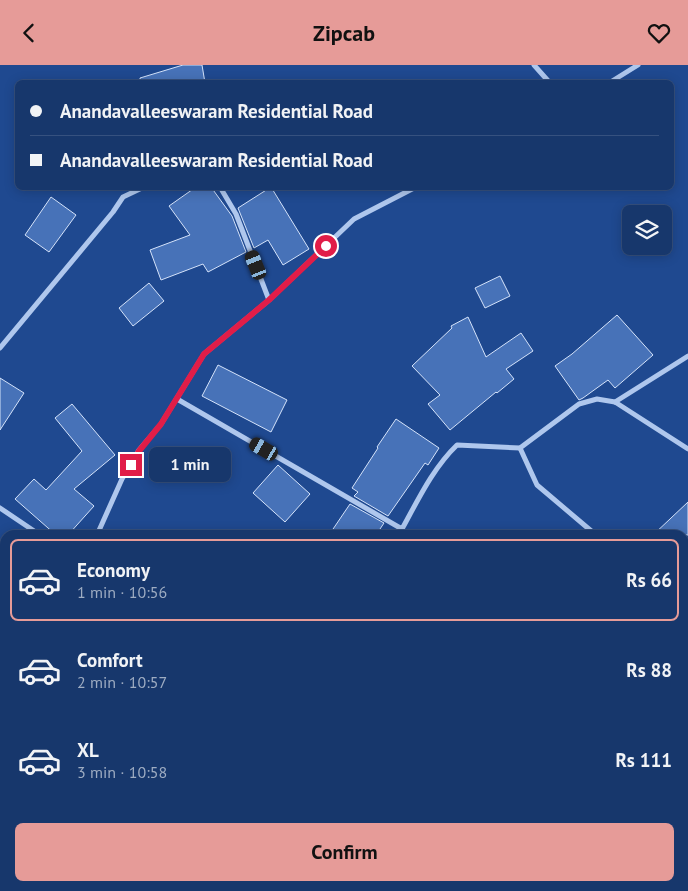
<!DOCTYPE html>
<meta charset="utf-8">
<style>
body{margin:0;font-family:"PT Sans",sans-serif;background:#203f72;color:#f1f3f6;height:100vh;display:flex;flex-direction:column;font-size:19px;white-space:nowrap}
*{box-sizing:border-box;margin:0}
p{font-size:16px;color:#9eacc2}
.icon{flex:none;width:28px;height:28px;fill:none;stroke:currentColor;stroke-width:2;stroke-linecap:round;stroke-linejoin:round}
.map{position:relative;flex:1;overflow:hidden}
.details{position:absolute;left:0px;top:465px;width:689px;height:361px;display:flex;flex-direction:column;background:#17376c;border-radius:15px 15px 0 0;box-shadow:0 2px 12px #0003,0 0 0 1px #36517f}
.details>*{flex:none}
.hud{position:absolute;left:15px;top:15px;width:659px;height:110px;border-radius:8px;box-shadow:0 2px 12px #0003,0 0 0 1px #36517f;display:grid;align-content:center;height:110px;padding:0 15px;background:#17376c}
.tools{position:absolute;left:622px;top:140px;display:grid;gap:10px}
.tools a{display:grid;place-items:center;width:50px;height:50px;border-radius:8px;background:#17376c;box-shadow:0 2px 12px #0003,0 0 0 1px #36517f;font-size:25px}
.end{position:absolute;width:22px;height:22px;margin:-11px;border:6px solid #e11d48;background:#fff;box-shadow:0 0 0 2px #fff}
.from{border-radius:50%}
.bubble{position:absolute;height:35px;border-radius:8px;background:#17376c;box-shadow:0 2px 12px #0003,0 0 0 1px #36517f;font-size:16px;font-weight:600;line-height:35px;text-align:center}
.car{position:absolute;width:15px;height:30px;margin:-15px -8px;border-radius:6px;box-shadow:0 0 4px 1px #0007;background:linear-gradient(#222 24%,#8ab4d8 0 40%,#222 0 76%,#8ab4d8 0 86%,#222 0)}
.hud b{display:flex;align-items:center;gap:18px;height:48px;font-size:19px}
.hud b+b{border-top:1px solid #36517f}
.hud i{width:12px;height:12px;background:#f1f3f6}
ul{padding:9px 0 0;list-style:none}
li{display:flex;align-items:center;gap:15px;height:82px;margin:0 10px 8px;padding:0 5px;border:2px solid transparent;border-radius:8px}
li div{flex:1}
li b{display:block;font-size:19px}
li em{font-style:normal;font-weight:600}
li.current{border-color:#e69b98}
li>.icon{width:45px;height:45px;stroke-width:1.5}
.action{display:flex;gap:10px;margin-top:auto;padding:10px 15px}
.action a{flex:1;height:58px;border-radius:8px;background:#e69b98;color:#111;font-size:20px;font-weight:600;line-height:58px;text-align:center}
header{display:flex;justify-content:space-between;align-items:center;height:65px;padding:0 15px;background:#e69b98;color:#111;font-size:22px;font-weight:600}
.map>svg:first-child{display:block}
</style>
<header><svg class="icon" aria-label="back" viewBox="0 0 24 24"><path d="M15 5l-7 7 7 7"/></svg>Zipcab<svg class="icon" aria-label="heart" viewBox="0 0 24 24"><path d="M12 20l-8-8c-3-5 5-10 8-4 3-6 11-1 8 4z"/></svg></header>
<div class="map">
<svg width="688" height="826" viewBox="0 0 688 826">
<rect width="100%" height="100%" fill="#1f4990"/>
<!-- green -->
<polygon fill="#3262ae" points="684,711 688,715 688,826 681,821 684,821"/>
<!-- building -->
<g fill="#4772b8" stroke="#d5e3fa">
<polygon points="183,0 202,0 205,18 140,18 140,13"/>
<polygon points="196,122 211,122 232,151 246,187 208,207 203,199 161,215 150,185 190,170 169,141"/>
<polygon points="271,122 309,184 283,200 268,175 254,183 238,143"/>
<polygon points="51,132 76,150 49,187 25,170"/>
<polygon points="500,211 510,231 485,243 475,223"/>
<polygon points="149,218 164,236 133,261 119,243"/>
<polygon points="617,250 653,290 615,323 608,315 583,333 579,335 555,301 572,289"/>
<polygon points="468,252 486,292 521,268 533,286 506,304 514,314 497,328 496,327 450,365 428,339 440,330 412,301 452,263 451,261"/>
<polygon points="218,300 287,335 271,367 202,331"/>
<polygon points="0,313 24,328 0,365"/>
<polygon points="72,339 115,390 74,424 94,441 68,470 56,470 15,434 34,414 46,425 82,386 55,353"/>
<polygon points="396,354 439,383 428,400 425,398 388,451 354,431 358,427 352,423 378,383 377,382"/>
<polygon points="278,400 310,429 285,457 253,428"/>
<polygon points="688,437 688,470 653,470"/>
<polygon points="350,439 384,458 376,470 329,470"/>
</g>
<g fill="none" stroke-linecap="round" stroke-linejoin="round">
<!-- street -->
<g stroke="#afc7ed" stroke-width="5">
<polyline points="534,0 550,18"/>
<polyline points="609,18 638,0"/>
<polyline points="220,122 236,149 269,235"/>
<polyline points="0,283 113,147 123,132 144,122"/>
<path d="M177,334l225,130c16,-29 31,-61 55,-84l63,3 59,-44 18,-5 18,3 73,47"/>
<polyline points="615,337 688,291"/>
<polyline points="520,383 537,420 596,470"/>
<polyline points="0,443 40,470"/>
<polyline points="97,470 122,414 139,385 161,359 204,289 269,235 354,154 416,122"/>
<polyline points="0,630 5,624"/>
<polyline points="244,821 249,826"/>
<polyline points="209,826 214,821"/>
</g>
</g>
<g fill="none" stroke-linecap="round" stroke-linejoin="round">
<!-- route -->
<polyline stroke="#e11d48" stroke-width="6" points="131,400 139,386 161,359 204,289 269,235 326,181"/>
</g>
</svg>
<div class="tools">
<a><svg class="icon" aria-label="layers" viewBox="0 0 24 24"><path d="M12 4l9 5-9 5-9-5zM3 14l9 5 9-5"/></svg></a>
</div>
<i class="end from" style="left:326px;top:181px"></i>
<i class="end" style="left:131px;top:400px"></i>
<div class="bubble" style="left:149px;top:382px;width:82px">1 min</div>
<i class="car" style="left:256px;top:200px;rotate:338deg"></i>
<i class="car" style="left:264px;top:384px;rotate:300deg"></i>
<div class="hud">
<b><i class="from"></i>Anandavalleeswaram Residential Road</b>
<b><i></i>Anandavalleeswaram Residential Road</b>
</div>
<section class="details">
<ul>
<li class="current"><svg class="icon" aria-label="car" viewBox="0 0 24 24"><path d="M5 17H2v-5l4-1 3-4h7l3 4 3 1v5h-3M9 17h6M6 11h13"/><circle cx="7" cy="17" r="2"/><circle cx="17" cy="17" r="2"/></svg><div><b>Economy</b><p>1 min · 10:56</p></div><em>Rs 66</em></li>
<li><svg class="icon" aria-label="car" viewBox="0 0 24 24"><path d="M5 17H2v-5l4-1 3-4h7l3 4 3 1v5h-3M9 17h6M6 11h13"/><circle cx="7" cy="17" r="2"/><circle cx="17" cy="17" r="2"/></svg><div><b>Comfort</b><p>2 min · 10:57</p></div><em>Rs 88</em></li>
<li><svg class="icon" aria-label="car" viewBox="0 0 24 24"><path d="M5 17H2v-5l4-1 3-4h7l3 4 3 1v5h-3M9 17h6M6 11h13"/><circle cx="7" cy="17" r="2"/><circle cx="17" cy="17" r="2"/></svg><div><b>XL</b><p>3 min · 10:58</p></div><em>Rs 111</em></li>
</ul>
<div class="action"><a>Confirm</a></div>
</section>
</div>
